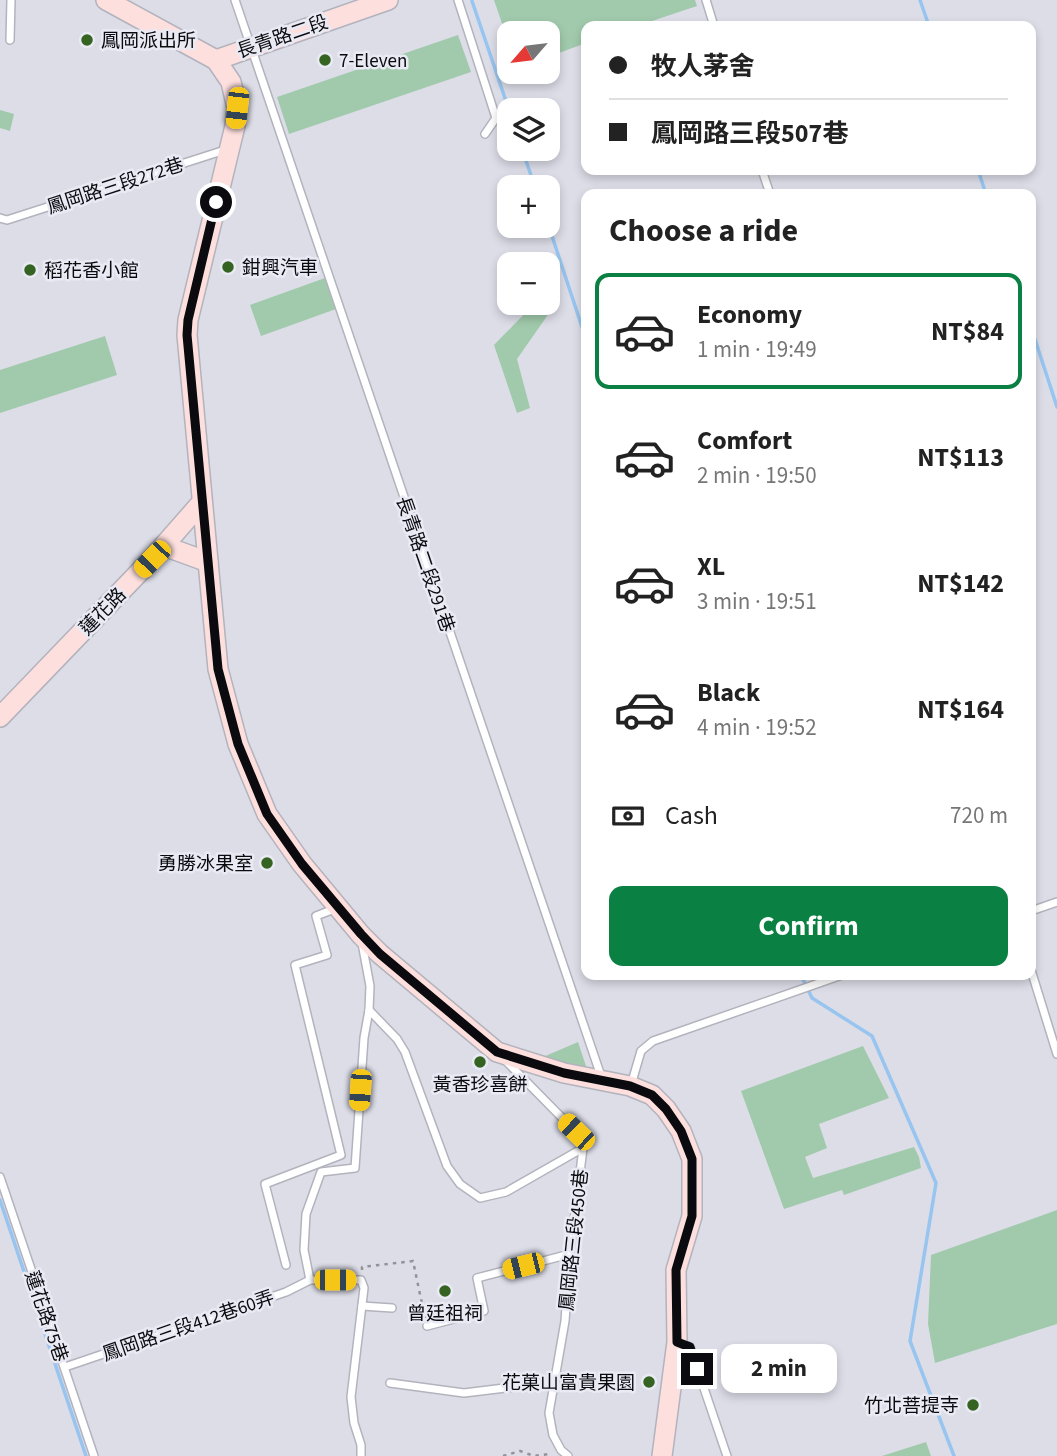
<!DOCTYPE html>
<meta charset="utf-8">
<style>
body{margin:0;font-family:"Source Sans 3","Noto Sans TC",sans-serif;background:#f2f2f2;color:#222;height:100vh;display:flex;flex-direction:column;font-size:26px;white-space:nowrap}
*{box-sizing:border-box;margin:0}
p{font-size:23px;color:#767676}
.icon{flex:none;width:38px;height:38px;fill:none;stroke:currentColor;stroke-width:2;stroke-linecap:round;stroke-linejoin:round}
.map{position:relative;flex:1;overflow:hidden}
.drawer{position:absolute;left:581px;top:189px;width:455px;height:791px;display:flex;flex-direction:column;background:#fff;border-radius:14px;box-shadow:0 4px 10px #0003}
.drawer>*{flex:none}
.hud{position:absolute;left:581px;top:21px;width:455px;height:154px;border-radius:14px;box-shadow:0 4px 10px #0003;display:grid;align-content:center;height:154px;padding:0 28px;background:#fff}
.needle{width:46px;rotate:242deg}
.controls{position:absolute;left:497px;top:21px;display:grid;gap:14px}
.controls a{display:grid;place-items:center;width:63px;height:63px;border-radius:14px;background:#fff;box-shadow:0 4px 10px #0003;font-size:35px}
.end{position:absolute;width:32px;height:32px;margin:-16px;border:9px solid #0b0b0f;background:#fff;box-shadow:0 0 0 4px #fff}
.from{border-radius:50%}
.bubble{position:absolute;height:49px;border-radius:14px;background:#fff;box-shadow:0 4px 10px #0003;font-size:23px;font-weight:700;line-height:49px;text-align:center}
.car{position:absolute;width:21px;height:42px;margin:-21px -10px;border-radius:9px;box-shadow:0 0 5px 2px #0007;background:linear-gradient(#f5c518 24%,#345 0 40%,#f5c518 0 76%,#345 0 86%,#f5c518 0)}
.hud b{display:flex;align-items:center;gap:24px;height:66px;font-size:26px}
.hud b+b{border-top:2px solid #e0e0e0}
.hud i{width:18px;height:18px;background:#222}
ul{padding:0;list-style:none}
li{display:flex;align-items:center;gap:21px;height:116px;margin:0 14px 10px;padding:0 14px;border:4px solid transparent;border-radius:14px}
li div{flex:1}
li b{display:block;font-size:26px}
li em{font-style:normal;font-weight:700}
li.current{border-color:#0b8043}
li>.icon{width:63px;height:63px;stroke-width:1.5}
h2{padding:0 28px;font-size:32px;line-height:84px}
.pay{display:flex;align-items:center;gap:18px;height:77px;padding:0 28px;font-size:26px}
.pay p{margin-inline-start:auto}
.action{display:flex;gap:14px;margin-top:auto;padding:14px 28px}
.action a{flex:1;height:80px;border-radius:14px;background:#0b8043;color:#fff;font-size:28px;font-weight:700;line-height:80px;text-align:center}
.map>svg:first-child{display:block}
</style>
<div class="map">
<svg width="1057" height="1456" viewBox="0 0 1057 1456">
<rect width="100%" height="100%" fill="#dddde8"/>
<!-- green -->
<g fill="#a1caac">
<polygon points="494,0 695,0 697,6 637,26 586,26 586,43 548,57 548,33 509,33 509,44"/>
<polygon points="458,35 471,72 289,134 277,97"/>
<polygon points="0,110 14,114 10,131 0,128"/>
<polygon points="325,278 336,309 261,336 250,305"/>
<polygon points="554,284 559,299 517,359 530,408 517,413 494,345 535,303 548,303 548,290"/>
<polygon points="105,336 117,375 0,413 0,370"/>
<polygon points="578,1042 588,1072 536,1060"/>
<polygon points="863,1046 889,1098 819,1124 827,1148 805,1157 813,1178 914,1147 919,1157 921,1168 844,1195 842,1190 784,1209 741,1091"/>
<polygon points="1057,1210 1057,1324 935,1363 928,1324 931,1255"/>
<polygon points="926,1442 931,1456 882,1456"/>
</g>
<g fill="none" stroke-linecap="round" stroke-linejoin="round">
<!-- stream -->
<g stroke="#98c5ef" stroke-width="3.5">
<polyline points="920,0 929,26"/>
<polyline points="472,1 509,110"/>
<polyline points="522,149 535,187"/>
<polyline points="978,170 986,194"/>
<polyline points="548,224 586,339"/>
<polyline points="1031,327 1057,407"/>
<polyline points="801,975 812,998 872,1036 936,1183 910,1341 954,1456"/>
<polyline points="0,1200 86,1456"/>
</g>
<defs>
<g id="lane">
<polyline points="235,0 602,1079"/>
<polyline points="458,0 496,118 485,134"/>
<polyline points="706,0 714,26"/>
<polyline points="10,40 11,0"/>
<polyline points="762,170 770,194"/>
<polyline points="0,218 7,220 225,150"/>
<polyline points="1031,911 1057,902"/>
<polyline points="1031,970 1057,1054"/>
<polyline points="369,1010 397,1039 405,1052 447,1166 460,1184 480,1198 506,1192 583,1148"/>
<polyline points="506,1061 576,1132 583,1148 570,1254 565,1321 549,1413 553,1435 561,1450 568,1456"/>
<polyline points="631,1085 641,1051 653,1041 842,975"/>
<polyline points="0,1177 94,1456"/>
<polyline points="286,1265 265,1184 341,1155 295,965 327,955 316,916 337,908"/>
<polyline points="362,1306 392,1308"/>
<polyline points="427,1326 484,1311 477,1278 570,1254"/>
<polyline points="677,1342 690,1347 727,1456"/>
<polyline points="65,1367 286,1292 310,1280"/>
<polyline points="390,1383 464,1393 554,1382"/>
<polyline points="361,1456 361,1445 354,1423 351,1397 364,1288 361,1280 310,1280 304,1250 306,1214 321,1172 355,1168 364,1038 369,1010 370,986 362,943"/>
</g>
<g id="secondary">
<polyline points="106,0 216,60 231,82 237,108 235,126 188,320 187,335 218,669 238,744 267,814 302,864 361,935 380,954 497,1052 564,1073 630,1086 652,1095 666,1109 681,1131 692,1159 692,1216 676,1270 677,1342 662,1456"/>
<polyline points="216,60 388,0"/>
<polyline points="164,546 208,562"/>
<polyline points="0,717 152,559 202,502"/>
</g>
</defs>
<!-- lane casing -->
<use href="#lane" stroke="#b2b3bd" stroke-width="10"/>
<!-- secondary casing -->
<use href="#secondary" stroke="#b2b3bd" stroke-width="22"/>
<!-- path -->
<g stroke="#92929a" stroke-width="2.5" stroke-dasharray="3.5 5" stroke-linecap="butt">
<polyline points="362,1270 362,1267 413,1261 425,1318"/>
<polyline points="503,1456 520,1451 534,1456 549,1454"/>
</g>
<!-- lane -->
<use href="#lane" stroke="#fff" stroke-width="7"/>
<!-- secondary -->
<use href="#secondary" stroke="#fddfde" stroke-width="19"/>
</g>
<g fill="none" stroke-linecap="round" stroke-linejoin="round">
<!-- route -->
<polyline stroke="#0b0b0f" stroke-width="9" points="216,202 188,320 187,335 218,669 238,744 267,814 302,864 361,934 380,954 497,1052 564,1073 630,1086 652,1095 666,1109 681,1131 692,1159 692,1216 676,1270 677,1342 690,1347 697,1369"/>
</g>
<!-- markers -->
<g fill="#356322" stroke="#eaeaf5" stroke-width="2.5">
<circle cx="87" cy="40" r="7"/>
<circle cx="325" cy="60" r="7"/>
<circle cx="228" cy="267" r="7"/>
<circle cx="30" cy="270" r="7"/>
<circle cx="267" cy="863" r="7"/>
<circle cx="480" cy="1062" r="7"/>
<circle cx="445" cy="1291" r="7"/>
<circle cx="649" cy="1382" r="7"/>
<circle cx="973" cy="1405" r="7"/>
</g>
<g text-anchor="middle" stroke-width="5" stroke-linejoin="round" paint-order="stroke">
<!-- street labels -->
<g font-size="19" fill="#0b0b0f" stroke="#eaeaf5">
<text transform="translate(282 36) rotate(-19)" y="7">長青路二段</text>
<text transform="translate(115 185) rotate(-18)" y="7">鳳岡路三段272巷</text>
<text transform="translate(426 564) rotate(71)" y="7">長青路二段291巷</text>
<text transform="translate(102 611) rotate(-46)" y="7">蓮花路</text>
<text transform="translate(573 1240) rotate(-84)" y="7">鳳岡路三段450巷</text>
<text transform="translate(47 1316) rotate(71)" y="7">蓮花路75巷</text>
<text transform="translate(188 1325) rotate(-19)" y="7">鳳岡路三段412巷60弄</text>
</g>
<!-- poi labels -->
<g font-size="19" fill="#0b0b0f" stroke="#eaeaf5" text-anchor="start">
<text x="101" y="47">鳳岡派出所</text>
<text x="339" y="67">7-Eleven</text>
<text x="242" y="274">鉗興汽車</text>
<text x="44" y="277">稻花香小館</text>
<text x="253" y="870" text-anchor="end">勇勝冰果室</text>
<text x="480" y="1091" text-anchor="middle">黃香珍喜餅</text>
<text x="445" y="1320" text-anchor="middle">曾廷祖祠</text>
<text x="635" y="1389" text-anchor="end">花菓山富貴果園</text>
<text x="959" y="1412" text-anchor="end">竹北菩提寺</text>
</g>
</g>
</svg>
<div class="controls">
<a><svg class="needle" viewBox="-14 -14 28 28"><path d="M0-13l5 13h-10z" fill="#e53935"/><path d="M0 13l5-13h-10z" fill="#767676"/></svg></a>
<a><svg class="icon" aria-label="layers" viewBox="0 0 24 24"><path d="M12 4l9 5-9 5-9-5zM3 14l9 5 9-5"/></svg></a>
<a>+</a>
<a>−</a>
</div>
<i class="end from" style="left:216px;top:202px"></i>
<i class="end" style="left:697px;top:1369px"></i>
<div class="bubble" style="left:721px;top:1344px;width:116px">2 min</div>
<i class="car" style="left:237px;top:108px;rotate:186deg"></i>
<i class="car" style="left:152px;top:559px;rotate:224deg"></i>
<i class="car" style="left:360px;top:1090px;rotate:184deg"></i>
<i class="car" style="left:576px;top:1132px;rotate:314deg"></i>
<i class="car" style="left:523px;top:1266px;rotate:256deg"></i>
<i class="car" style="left:335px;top:1280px;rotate:90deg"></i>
<div class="hud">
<b><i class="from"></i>牧人茅舍</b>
<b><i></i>鳳岡路三段507巷</b>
</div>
<section class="drawer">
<h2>Choose a ride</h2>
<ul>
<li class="current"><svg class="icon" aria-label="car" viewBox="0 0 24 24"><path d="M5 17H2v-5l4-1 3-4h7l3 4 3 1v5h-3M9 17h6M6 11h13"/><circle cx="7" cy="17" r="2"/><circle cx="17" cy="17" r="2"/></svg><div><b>Economy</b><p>1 min · 19:49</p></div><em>NT$84</em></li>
<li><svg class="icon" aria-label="car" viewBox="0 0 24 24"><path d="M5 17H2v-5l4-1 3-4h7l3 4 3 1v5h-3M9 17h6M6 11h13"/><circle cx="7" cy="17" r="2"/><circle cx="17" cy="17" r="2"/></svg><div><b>Comfort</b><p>2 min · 19:50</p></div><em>NT$113</em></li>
<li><svg class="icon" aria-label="car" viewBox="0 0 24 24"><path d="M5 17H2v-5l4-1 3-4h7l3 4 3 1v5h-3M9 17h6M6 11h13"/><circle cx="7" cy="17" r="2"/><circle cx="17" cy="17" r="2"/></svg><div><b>XL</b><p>3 min · 19:51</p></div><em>NT$142</em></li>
<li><svg class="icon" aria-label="car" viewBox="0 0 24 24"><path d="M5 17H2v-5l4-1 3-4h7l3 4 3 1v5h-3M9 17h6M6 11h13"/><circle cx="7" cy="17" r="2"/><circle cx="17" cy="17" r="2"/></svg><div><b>Black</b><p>4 min · 19:52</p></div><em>NT$164</em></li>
</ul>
<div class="pay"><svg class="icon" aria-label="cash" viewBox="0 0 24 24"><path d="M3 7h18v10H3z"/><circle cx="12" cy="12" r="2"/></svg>Cash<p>720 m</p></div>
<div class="action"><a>Confirm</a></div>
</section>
</div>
